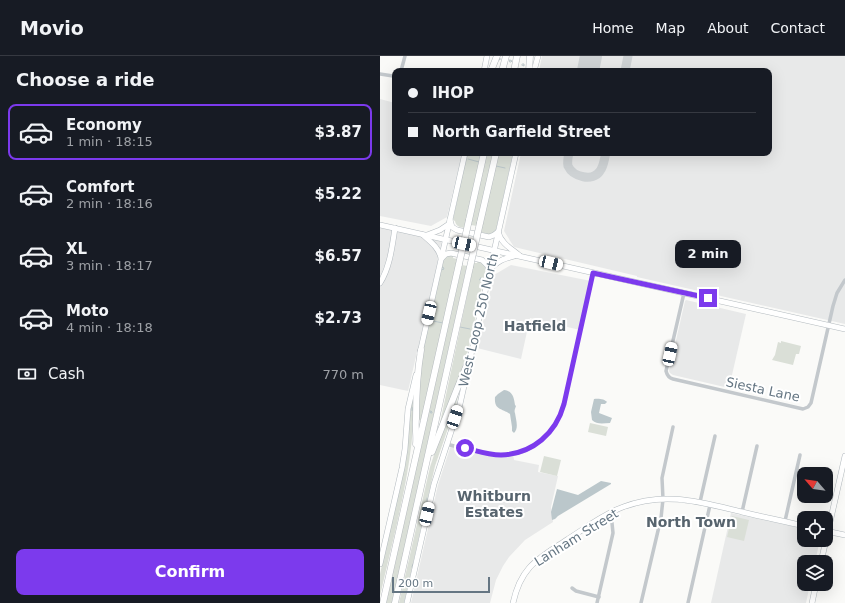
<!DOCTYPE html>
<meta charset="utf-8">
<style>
body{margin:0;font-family:"DejaVu Sans",sans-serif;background:#20242c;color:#f1f3f6;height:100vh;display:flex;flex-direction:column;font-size:15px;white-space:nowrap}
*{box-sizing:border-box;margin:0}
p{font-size:13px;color:#9ea1a6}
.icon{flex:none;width:22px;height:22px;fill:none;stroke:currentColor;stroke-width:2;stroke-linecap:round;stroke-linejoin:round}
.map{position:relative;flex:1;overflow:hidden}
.drawer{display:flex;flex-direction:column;background:#171b24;width:380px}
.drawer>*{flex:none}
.hud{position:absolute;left:12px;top:12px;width:380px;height:88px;border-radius:8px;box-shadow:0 4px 16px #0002;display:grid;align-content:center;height:88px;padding:0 16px;background:#171b24}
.needle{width:26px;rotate:298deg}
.buttons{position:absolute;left:417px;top:411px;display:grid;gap:8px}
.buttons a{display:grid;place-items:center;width:36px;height:36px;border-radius:8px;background:#171b24;box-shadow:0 4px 16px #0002;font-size:20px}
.scale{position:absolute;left:12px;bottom:10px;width:98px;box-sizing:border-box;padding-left:4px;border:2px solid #657683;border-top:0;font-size:11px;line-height:14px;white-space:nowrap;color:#657683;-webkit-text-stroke:3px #fff;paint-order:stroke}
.end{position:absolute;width:18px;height:18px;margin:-9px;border:5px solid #7c3aed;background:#fff;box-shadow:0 0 0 2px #fff}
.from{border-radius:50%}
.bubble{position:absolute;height:28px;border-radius:8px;background:#171b24;box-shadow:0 4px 16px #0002;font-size:13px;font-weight:700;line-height:28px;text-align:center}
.car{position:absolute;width:12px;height:24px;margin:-12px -6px;border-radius:5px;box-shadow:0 0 3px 1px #0007;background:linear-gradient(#fff 24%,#345 0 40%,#fff 0 76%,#345 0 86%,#fff 0)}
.hud b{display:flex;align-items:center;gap:14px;height:38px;font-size:15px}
.hud b+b{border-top:1px solid #363941}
.hud i{width:10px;height:10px;background:#f1f3f6}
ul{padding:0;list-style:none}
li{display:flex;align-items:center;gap:12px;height:56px;margin:0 8px 6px;padding:0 8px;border:2px solid transparent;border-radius:8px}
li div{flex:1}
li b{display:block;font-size:15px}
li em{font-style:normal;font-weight:700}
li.selected{border-color:#7c3aed}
li>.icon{width:36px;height:36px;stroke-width:1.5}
h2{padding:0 16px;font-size:18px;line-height:48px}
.pay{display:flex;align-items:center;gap:10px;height:44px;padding:0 16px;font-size:15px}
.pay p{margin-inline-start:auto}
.primary-button{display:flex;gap:8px;margin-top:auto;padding:8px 16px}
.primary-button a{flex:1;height:46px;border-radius:8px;background:#7c3aed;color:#fff;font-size:16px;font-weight:700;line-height:46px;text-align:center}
header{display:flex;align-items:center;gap:24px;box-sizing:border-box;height:56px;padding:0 20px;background:#171b24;border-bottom:1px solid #363941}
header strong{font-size:19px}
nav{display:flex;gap:22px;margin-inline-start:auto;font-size:14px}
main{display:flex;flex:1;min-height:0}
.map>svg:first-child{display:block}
</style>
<header>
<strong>Movio</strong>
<nav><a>Home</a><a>Map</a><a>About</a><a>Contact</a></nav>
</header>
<main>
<section class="drawer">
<h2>Choose a ride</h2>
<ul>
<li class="selected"><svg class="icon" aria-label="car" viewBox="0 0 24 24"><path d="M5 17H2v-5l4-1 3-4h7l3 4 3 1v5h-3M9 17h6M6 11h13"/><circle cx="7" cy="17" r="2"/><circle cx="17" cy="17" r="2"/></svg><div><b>Economy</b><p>1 min · 18:15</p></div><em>$3.87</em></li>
<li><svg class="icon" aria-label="car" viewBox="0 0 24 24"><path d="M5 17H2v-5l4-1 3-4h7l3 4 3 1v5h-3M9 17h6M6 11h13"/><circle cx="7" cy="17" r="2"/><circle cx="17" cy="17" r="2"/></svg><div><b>Comfort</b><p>2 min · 18:16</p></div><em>$5.22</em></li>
<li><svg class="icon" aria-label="car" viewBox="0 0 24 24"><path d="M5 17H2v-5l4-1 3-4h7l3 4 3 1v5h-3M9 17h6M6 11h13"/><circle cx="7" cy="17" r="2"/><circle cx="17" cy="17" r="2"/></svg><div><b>XL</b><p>3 min · 18:17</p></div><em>$6.57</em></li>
<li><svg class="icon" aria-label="car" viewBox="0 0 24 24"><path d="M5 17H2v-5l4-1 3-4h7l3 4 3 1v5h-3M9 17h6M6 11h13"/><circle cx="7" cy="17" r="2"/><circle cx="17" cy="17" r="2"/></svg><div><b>Moto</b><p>4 min · 18:18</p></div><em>$2.73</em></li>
</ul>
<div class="pay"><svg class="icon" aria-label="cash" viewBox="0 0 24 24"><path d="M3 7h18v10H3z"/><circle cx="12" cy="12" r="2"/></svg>Cash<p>770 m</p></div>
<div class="primary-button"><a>Confirm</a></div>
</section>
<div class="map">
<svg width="465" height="547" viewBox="0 0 465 547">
<rect width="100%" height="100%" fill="#fafaf8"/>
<!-- built -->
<g fill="#e8e9e9">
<polygon points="162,0 465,0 465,268 257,221 257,220 134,191 124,175 141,97 389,97 389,15 159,15"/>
<polygon points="0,43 15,47 15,97 82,97 67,161 51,170 0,160"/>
<polygon points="0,169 62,183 55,218 28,335 0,329"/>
<polygon points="131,209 211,225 200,274 150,262 141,303 97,292 114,219"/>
<polygon points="306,244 366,258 349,332 293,319 290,317 289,315 305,245"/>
<polygon points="71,389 110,398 133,398 134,404 159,409 158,416 178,420 171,451 173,466 145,484 129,501 123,510 116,524 110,547 31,547 58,429"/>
<polygon points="351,457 424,473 424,484 440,484 435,506 424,506 424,528 430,528 426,547 331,547"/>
</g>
<!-- green -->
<g fill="#dadfd7">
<path d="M87,97h14l-17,75c-5,-1 -8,-2 -9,-7l-2,-1z"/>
<polygon points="107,97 113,97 97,170 91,169"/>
<polygon points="119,97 133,97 116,174 113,178 103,179 104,177 101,176"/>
<polygon points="67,200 73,200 73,202 77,203 41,364 37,363 38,343 43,291 63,204"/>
<polygon points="98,205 104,209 106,212 89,291 85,306 73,339 62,368 60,367 94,207 97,207"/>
<polygon points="82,209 87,210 12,547 6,547"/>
<polygon points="401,285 421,290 419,298 416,298 413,309 392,304 395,299 398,286 401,287"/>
<path d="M36,331c-2,25 -3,50 -7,75 -7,45 -19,90 -29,134v-22l14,-63 13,-68 4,-38z"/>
<polygon points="78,336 79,336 76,349 55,410 24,547 19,547 50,411 56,393"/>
<polygon points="210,367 228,371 226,380 208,376"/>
<polygon points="164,400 181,404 177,420 160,416"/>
<polygon points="352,460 369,464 364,485 347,481"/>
</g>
<!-- water -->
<g fill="#bbc7cb">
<path d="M124,334c9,1 10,8 11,15l1,1c-1,3 -2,5 -1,7 1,7 4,15 -1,20l-2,-2v-4l-2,-13c-9,-6 -16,-4 -15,-17l3,-3z"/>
<path d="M214,343c4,-1 11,0 13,3l-2,2h-4l-2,9 13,5 -2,5c-6,0 -13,2 -18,-3l-1,-8z"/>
<polygon points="221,425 231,427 231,428 178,460 175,463 172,464 171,456 177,433 198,439"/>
</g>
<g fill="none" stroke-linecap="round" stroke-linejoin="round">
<!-- stream -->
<g stroke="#bbc7cb" stroke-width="1">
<polygon points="118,2 120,2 120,4 118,3"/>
<polygon points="130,4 132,5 131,6 130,6"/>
<polygon points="143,8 144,8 144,10 142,9"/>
<polyline points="88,103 99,106"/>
<polyline points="116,110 125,112"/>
<polygon points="62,211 64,212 63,214 62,213"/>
<polygon points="101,222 102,223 102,224 100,224"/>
<polyline points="53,265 63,267"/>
<polyline points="80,271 90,273"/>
<rect x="31" y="352" width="2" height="2"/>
<polygon points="51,355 52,356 52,357 51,357"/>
<polygon points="69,359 71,360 70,361 69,361"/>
<polyline points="47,445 47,442"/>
<polyline points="32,511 33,508"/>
</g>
<!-- taxiway -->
<g stroke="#ced2d4" stroke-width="9">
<polyline points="245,15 248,0"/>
<path d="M189,97c-1,4 -2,8 -1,13 5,11 25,16 32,5 4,-5 4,-12 6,-18"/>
</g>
<!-- runway -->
<polyline stroke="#ced2d4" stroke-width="22" points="208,15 211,0"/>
<defs>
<g id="secondary">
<polyline points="104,15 107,0"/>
<polyline points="154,15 158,0"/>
<polyline points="70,164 72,171 77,174 109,181 114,179 118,176"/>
<polyline points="0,169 465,273"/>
<path d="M118,176c3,11 12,16 21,23"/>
<path d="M43,179c8,7 16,13 18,23"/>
<polyline points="47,179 60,174 69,168"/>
<path d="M62,202l4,-4 5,-1 31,7 6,6 1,4c8,-9 14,-11 25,-14"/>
<path d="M0,227c10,-16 12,-36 15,-55"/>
<polyline points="40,297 85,97"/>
<polyline points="446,475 465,479"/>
<polyline points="446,484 465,400"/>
<polyline points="441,506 446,484"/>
<polyline points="0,508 22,412 25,393 28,353 36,319"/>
<polyline points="27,547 54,428 80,348 136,97"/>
<path d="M133,547c8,-37 25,-44 55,-64 18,-11 35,-25 55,-32 42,-16 77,-5 119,5 21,5 41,9 62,14"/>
<polyline points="432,547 436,528"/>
</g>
<g id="highway">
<polyline points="111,15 117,0"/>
<polyline points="122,15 126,0"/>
<polyline points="134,15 137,0"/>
<polyline points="149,15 150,0"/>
<polyline points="89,164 104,97"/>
<polyline points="100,167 116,97"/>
<path d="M36,388c1,-8 -1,-17 0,-25 0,-23 1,-46 5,-69"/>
<polyline points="52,396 77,333 89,304"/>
<polyline points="3,547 79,208"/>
<polyline points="15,547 90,211"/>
</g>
</defs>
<!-- secondary casing -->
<use href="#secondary" stroke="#b3babf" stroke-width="6"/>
<!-- highway casing -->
<use href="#highway" stroke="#b4b9bd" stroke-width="7"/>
<!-- street -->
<g stroke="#c3c8cc" stroke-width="3.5">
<polyline points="21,15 25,0"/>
<polyline points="0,18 13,20 15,20"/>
<path d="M304,237l-18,78c1,4 3,7 7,8l130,30 5,-2 3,-4 22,-97 4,-13 8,-13"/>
<path d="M66,388c16,4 33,9 49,11 34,3 60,-20 69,-51l29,-131"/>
<polyline points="320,446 335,380"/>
<polyline points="362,456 377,390"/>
<polyline points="405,465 420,399"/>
<polyline points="192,532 196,535 219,541"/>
<polyline points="217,547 233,477 232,467 227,459"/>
<polyline points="261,547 281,462 283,443 282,422 293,371"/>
<polyline points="308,547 330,449"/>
</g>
<!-- secondary -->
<use href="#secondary" stroke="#fff" stroke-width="5"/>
<!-- highway -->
<use href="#highway" stroke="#fff" stroke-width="6"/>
<defs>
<g id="highway-bridge">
<polyline points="79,208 89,164"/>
<polyline points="90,211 100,167"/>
</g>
</defs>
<!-- highway-bridge casing -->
<use href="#highway-bridge" stroke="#b4b9bd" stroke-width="7" stroke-linecap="butt"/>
<!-- highway-bridge -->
<use href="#highway-bridge" stroke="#fff" stroke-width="6"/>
</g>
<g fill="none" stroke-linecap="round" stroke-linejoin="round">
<!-- route -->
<path stroke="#7c3aed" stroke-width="5" d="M85,392c12,3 24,7 36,7 32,-1 55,-22 63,-51l29,-131 115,25"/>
</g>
<g text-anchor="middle" stroke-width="4" stroke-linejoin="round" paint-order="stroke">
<!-- street labels -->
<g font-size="13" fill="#657683" stroke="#fff">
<text transform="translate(98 264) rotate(-77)" y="5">West Loop 250 North</text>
<text transform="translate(383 333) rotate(12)" y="5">Siesta Lane</text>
<text transform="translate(196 481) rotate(-32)" y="5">Lanham Street</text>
</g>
<!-- neighbourhood labels -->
<g font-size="14" font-weight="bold" fill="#57646e" stroke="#fff">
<text x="155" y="275">Hatfield</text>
<text x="114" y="445">Whitburn<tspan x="114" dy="16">Estates</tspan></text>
<text x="311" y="471">North Town</text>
</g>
</g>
</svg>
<div class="buttons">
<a><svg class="needle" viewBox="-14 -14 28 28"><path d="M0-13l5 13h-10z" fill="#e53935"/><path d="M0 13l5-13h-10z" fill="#9ea1a6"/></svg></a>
<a><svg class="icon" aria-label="locate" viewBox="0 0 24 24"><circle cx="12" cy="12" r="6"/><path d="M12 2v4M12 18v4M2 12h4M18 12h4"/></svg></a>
<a><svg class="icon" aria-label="layers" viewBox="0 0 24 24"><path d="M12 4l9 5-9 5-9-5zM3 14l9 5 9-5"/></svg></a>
</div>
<div class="scale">200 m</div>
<i class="end from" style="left:85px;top:392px"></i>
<i class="end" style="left:328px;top:242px"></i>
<div class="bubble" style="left:295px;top:184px;width:66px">2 min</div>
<i class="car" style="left:84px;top:188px;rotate:102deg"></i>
<i class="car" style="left:171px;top:207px;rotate:103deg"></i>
<i class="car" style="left:49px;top:257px;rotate:193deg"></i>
<i class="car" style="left:290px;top:298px;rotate:12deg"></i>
<i class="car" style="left:75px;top:361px;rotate:18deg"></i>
<i class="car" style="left:47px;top:458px;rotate:13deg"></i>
<div class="hud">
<b><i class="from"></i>IHOP</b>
<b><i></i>North Garfield Street</b>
</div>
</div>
</main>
